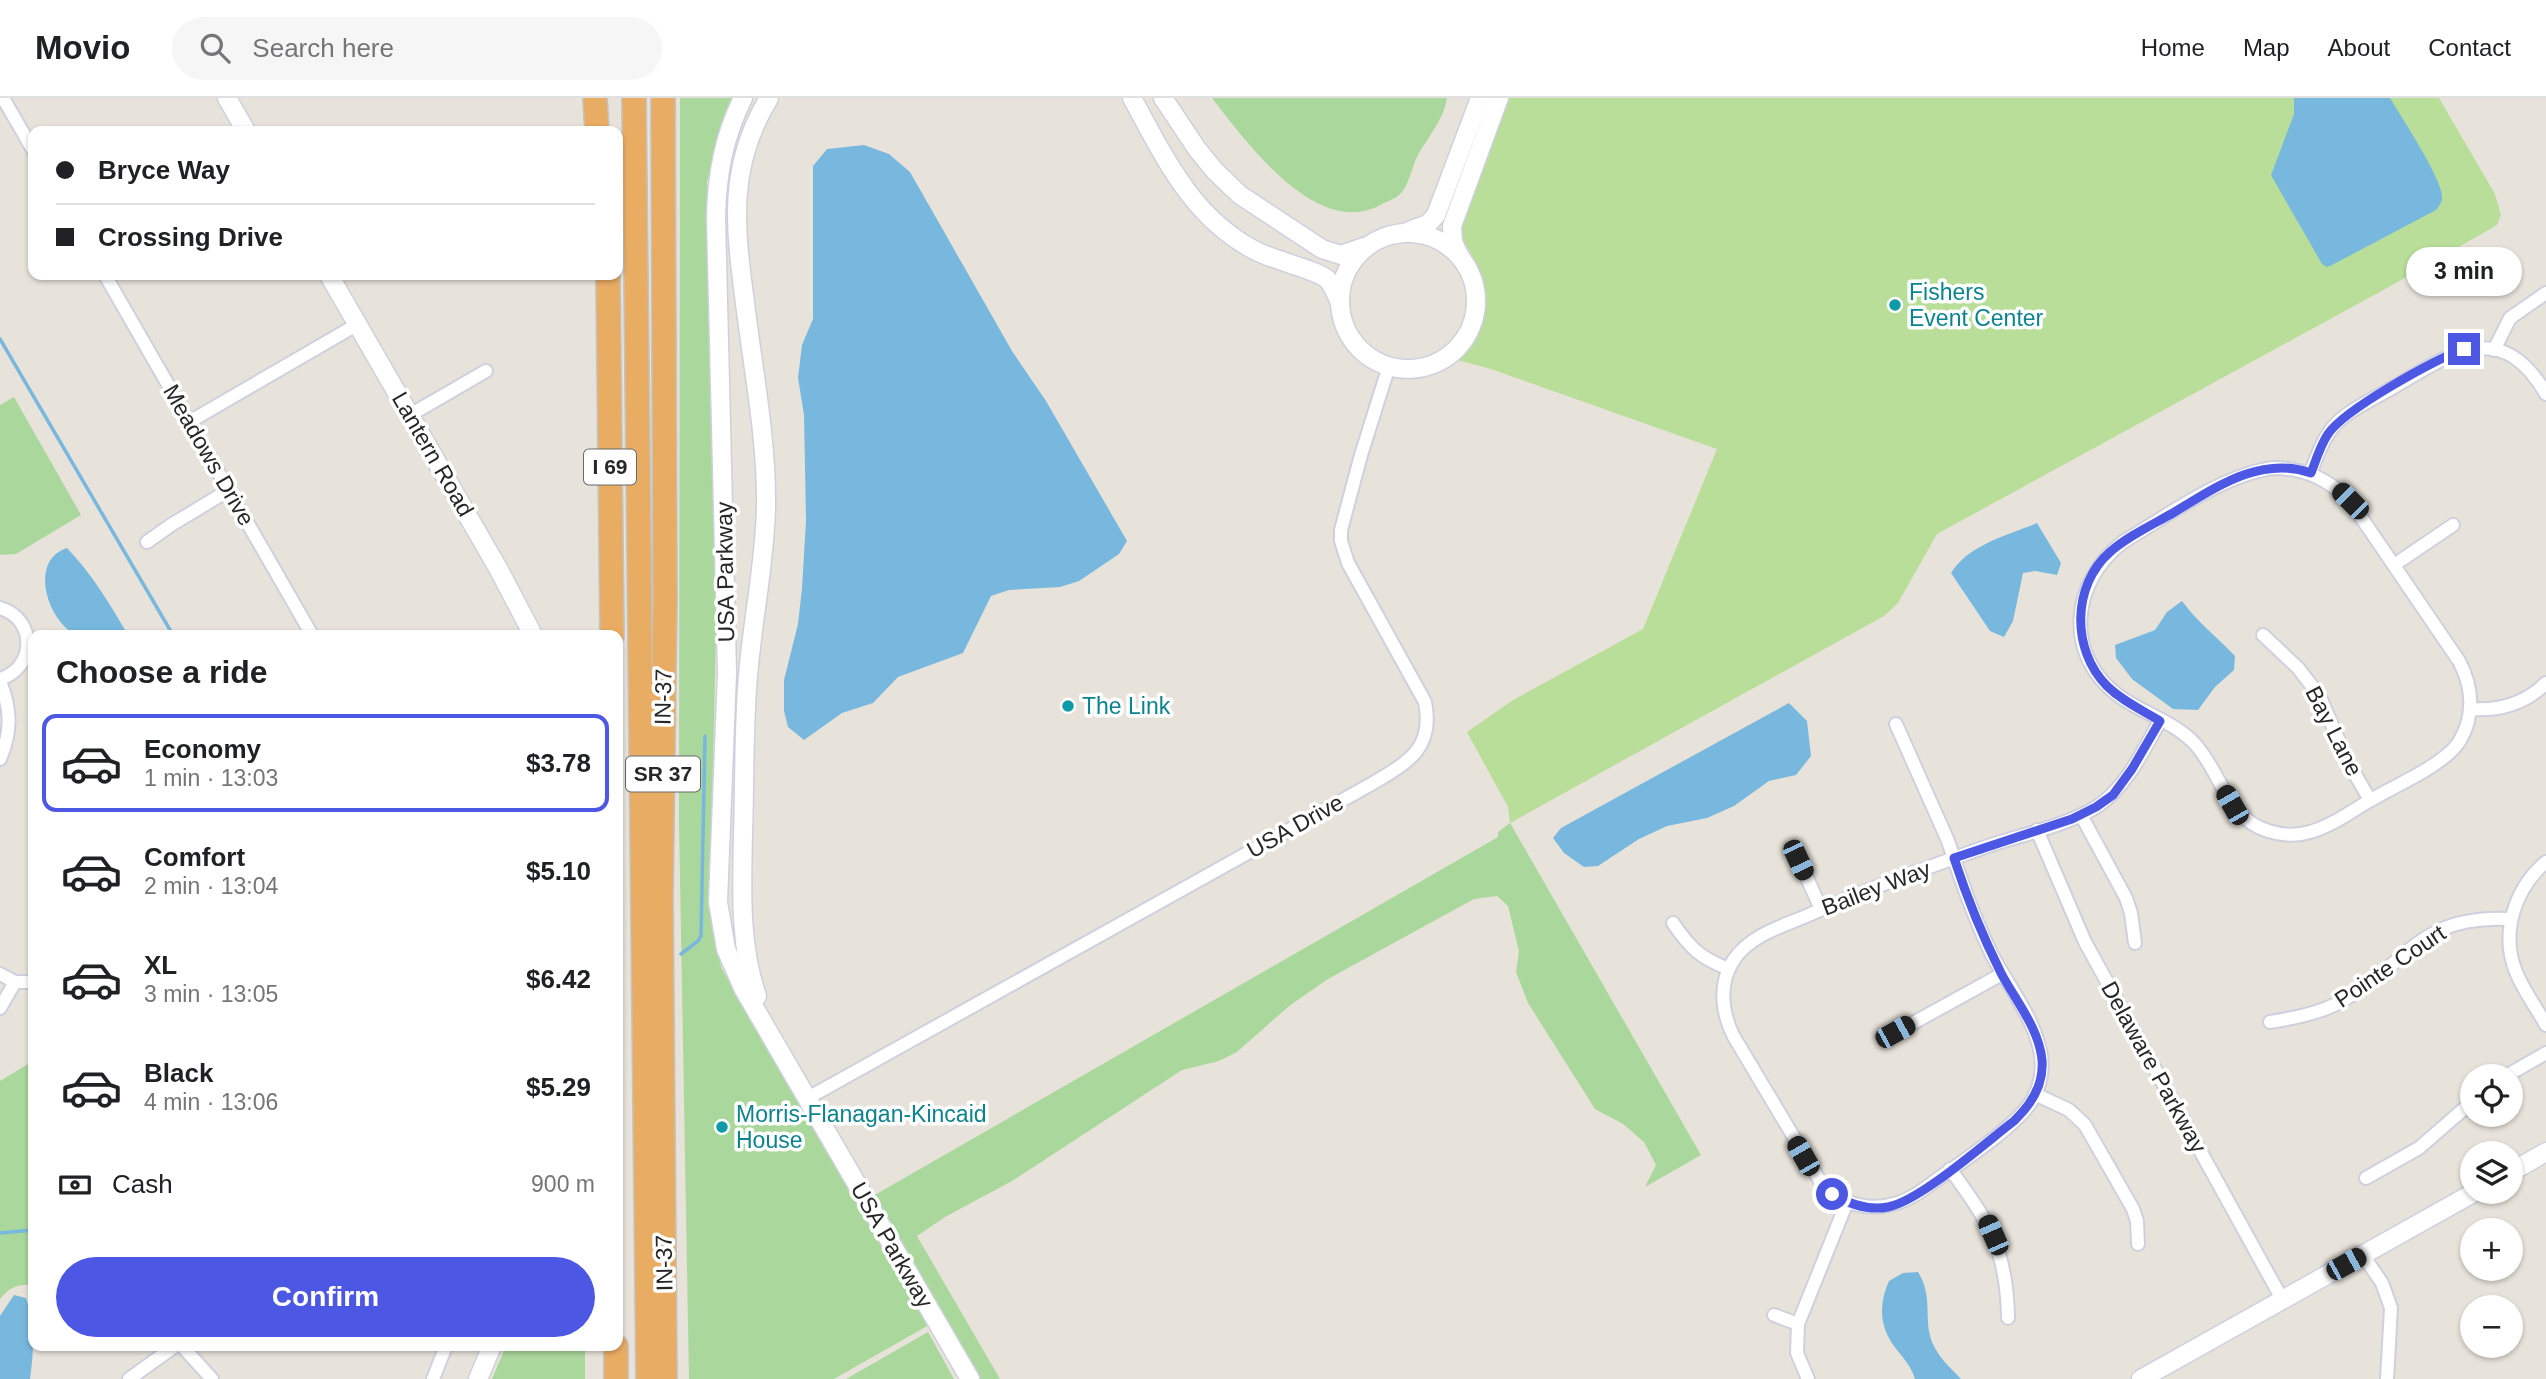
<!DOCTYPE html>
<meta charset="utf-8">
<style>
body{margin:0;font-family:Helvetica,sans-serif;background:#f6f6f6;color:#202124;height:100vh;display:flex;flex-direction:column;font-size:26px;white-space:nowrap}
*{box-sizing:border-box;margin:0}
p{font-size:23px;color:#757577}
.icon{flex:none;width:38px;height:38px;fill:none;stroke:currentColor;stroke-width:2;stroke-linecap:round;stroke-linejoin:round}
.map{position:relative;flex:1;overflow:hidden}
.panel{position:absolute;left:28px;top:532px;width:595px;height:721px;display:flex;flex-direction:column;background:#fff;border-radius:14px;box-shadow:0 2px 5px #0004}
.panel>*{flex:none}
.hud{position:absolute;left:28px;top:28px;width:595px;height:154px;border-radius:14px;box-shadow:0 2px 5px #0004;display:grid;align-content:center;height:154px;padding:0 28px;background:#fff}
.tools{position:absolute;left:2460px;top:966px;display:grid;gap:14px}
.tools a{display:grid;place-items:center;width:63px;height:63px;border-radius:50%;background:#fff;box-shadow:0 2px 5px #0004;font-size:35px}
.end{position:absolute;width:32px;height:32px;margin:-16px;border:9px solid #4c58e3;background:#fff;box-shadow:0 0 0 4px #fff}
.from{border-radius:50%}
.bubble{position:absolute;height:49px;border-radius:24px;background:#fff;box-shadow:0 2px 5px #0004;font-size:23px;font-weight:700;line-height:49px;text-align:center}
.car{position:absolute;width:21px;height:42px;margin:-21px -10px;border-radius:9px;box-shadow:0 0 5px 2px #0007;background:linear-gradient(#222 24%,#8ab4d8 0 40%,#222 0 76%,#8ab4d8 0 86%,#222 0)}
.hud b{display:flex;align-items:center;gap:24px;height:66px;font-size:26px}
.hud b+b{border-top:2px solid #e0e0e0}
.hud i{width:18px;height:18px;background:#202124}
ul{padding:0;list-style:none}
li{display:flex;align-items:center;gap:21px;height:98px;margin:0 14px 10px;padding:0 14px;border:4px solid transparent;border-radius:14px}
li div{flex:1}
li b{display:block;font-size:26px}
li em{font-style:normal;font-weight:700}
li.on{border-color:#4c58e3}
li>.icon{width:63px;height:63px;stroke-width:1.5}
h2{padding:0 28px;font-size:32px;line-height:84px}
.pay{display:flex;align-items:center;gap:18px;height:77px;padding:0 28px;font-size:26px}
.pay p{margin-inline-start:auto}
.action{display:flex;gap:14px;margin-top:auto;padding:14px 28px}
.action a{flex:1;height:80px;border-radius:42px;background:#4c58e3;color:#fff;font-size:28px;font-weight:700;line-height:80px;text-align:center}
header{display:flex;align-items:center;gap:42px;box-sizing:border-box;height:98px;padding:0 35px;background:#fff;border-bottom:2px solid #e0e0e0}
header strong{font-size:33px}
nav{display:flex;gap:38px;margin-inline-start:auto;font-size:24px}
.search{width:490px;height:63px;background:#f6f6f6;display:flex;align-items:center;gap:18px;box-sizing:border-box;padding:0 24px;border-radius:38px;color:#757577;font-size:26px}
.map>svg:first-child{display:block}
</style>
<header>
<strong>Movio</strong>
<div class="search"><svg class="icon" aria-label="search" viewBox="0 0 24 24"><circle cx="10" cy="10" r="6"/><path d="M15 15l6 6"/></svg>Search here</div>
<nav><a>Home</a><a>Map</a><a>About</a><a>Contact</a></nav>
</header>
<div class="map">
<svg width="2546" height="1281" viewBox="0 0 2546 1281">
<rect width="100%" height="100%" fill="#e8e3da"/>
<!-- green -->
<g fill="#aad89c">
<polygon points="680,0 733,0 726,13 707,84 716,535 710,799 715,845 722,871 929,1227 834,1281 689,1281 679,725"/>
<path d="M1212,0h235c-3,22 -21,41 -31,61 -4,10 -8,27 -15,34 -4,5 -13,8 -19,11 -64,37 -136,-62 -170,-106z"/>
<polygon points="14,299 81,417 16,456 0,457 0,307"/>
<polygon points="1510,725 1701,1057 1645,1089 1656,1067 1644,1044 1623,1026 1595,1011 1528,905 1516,874 1519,853 1508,808 1497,798 1474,801 1328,881 1289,908 1237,954 1219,963 1182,972 1012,1083 945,1119 917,1138 1000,1281 978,1281 873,1098 1498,739 1498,734"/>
<path d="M33,963v224c-15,-1 -23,2 -33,14v-218z"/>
<polygon points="928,1234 954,1281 846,1281"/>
<polygon points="506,1248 585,1248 585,1281 492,1281"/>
</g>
<!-- pitch -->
<path fill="#b9de99" d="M1507,0h932l56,96 6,21 -4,10 -101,58 -459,251 -39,69 -14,13 -374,207 -2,-16 -41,-75 46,-32 130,-71 74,-180 -226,-80 -34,-9c23,-27 33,-53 22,-88 -4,-14 -14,-27 -20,-40z"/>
<!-- water -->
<g fill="#78b8de">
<path d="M2294,0h96c12,20 50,78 52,97 1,6 -2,10 -6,15l-104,55 -5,2 -5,-3 -51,-89 23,-61z"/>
<polygon points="864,47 889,56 910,74 1012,253 1046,303 1127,443 1119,456 1079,483 1060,489 1009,492 991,498 963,555 898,579 873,605 842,615 804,642 788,629 784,613 784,582 798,526 802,490 806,423 804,317 798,280 802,247 813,221 813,68 827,51"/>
<path d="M2037,425l24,40 -4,12 -22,-4 -12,2 -10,48 -9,16 -14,-6 -39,-58c17,-28 57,-38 86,-50z"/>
<path d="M67,450c25,26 43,56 61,87 -12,0 -45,4 -55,-2 -26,-15 -44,-73 -6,-85z"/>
<path d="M2182,503c15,21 35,36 53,55l-1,14 -19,17 -17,23 -25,-1 -41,-30 -16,-21 -1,-13 40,-15 12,-18z"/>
<polygon points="1789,605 1807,623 1811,658 1796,677 1769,683 1734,708 1707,720 1667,728 1639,741 1598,768 1584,769 1564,755 1553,740 1561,730"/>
<path d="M1918,1174c17,27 3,51 17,76 6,12 17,21 26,31h-46c-4,-14 -13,-22 -21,-33 -15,-21 -15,-42 -5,-65l14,-8z"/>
<path d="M14,1197l12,3c9,29 8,52 4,81h-30v-63z"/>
</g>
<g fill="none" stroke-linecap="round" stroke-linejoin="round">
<!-- stream -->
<g stroke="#78b8de" stroke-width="3.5">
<polyline points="0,241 173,537"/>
<polyline points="681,856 698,843 701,838 705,638"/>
<polyline points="0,1135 33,1132"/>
</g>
<defs>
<g id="street">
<polyline points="3,0 33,52"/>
<polyline points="105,177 312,537"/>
<polyline points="2494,252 2510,220 2546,195"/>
<polyline points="410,317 486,273"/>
<polyline points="189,324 358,226"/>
<path d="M2273,370c32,0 55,11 77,33l109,160c14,26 16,55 0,81 -3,4 -7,9 -11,12 -22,19 -52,31 -77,46 -20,11 -39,26 -61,32 -13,4 -29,3 -42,-1 -41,-12 -47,-59 -73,-87 -20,-22 -53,-31 -76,-48 -56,-41 -48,-114 4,-154 44,-26 99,-67 150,-74z"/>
<path d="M2310,375c6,-13 10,-27 18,-39 14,-22 42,-33 64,-46 58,-34 109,-72 154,6"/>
<polyline points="147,444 171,427 229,392"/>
<polyline points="2394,467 2453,427"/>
<path d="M0,510c37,11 36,60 0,71"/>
<polyline points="2263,537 2298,570 2319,597 2348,664 2370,702"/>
<path d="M0,583c11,28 12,50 0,78"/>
<path d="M2470,611c29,2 55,-5 76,-26"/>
<path d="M1896,626l52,117c13,39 26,77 44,114 16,30 41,62 48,95 4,17 1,37 -9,52 -18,28 -78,65 -107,87 -33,24 -71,24 -101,-3l-89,-149c-12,-23 -16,-52 -1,-76 15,-24 46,-34 71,-44 60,-27 122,-49 184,-71 36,-12 78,-20 110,-40 29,-20 45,-55 62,-85"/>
<polyline points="2081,717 2126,800 2131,815 2135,845"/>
<polyline points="2037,732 2085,844 2282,1201"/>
<polyline points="1799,762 1821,811"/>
<path d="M2546,764c-31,26 -46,71 -30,110 7,18 20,35 30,53"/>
<path d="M1673,825c17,25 27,35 56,46"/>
<polyline points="0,876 15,884 33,884"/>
<polyline points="0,910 15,884"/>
<path d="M2270,924c24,-4 51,-9 72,-21 68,-39 77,-87 169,-82"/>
<polyline points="1895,935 2002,876"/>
<polyline points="2506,978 2546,955"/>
<polyline points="2035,996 2069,1012 2085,1027 2133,1111 2137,1123 2138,1146"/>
<path d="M806,1001l569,-317c35,-21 59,-35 50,-80l-77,-139 -7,-22v-11l20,-75 28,-89"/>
<path d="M1950,1071c39,53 57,81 58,149"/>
<polyline points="2366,1080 2419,1050 2473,1003"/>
<polyline points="2363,1157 2382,1185 2391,1210 2387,1281"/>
<polyline points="1774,1217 1798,1226"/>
<polyline points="182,1248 212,1281"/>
<polyline points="129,1281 175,1248"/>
<polyline points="433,1281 446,1248"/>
<polyline points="1808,1281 1797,1255 1798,1226 1847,1104"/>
</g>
<g id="secondary">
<polyline points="227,0 246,33"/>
<path d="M743,0c-19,38 -26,76 -27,119l11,456 -9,229 8,47 17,39 227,391"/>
<path d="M1132,0c33,60 60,120 124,153 17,9 61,19 71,28 6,6 9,15 13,24"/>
<polyline points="1163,0 1197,51 1215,73 1240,97 1322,151 1341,157 1364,149"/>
<polyline points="1409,133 1428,126 1436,117 1480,0"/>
<circle cx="1408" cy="203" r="68"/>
<polyline points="1460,159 1453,144 1452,128 1499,0"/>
<polyline points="329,177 499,472 533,537"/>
<path d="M757,898c-18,-52 -15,-108 -14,-162 2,-56 0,-113 6,-169 5,-53 16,-105 17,-158 1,-67 -13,-138 -21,-204 -10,-76 -18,-136 24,-205"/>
<polyline points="2511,1074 2546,1054"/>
<polyline points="478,1281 492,1248"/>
<polyline points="2141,1281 2475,1094"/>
</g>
<g id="highway">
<polyline points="595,0 597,33"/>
<polyline points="634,0 648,1281"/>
<polyline points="663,0 665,502 661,797 665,1281"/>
<polyline points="608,177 612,537"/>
<polyline points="616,1248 616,1281"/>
</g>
</defs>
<!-- street casing -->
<use href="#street" stroke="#cfd0de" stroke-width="16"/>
<!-- secondary casing -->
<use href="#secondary" stroke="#cfd0de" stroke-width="21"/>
<!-- highway casing -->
<use href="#highway" stroke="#c3c3c3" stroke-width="26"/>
<!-- street -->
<use href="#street" stroke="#fff" stroke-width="12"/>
<!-- secondary -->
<use href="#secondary" stroke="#fff" stroke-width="18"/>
<!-- highway -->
<use href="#highway" stroke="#e9ac63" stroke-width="23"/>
</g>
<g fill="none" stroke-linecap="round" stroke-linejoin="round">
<!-- route -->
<path stroke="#4c58e3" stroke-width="9" d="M1832,1096c17,10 36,17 56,13 32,-6 97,-64 126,-86 17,-16 30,-36 28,-61 -3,-32 -27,-60 -41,-87 -19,-38 -34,-75 -47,-115l118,-39 24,-12 17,-12 19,-26 28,-48c-18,-11 -38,-20 -53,-35 -36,-36 -35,-101 3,-134 18,-16 42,-27 63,-39 42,-25 87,-58 138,-40 5,-13 9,-27 17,-39 17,-25 106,-74 136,-85"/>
</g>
<!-- markers -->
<g fill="#0f9aa8" stroke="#fff" stroke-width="2.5">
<circle cx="1895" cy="207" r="7"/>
<circle cx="1068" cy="608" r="7"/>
<circle cx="722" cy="1029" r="7"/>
</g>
<g text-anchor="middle" stroke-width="7" stroke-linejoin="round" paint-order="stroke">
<!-- shield labels -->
<g fill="#fff" stroke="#686868" stroke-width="2">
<rect x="584" y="351.5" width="52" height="35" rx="5"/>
<rect x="626" y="658.5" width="74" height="35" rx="5"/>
</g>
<g font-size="21" font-weight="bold" fill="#272727">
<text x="610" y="376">I 69</text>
<text x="663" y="683">SR 37</text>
</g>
<!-- culture labels -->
<g font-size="23" fill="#0d838f" stroke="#fff" text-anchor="start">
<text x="1909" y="202">Fishers<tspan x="1909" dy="26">Event Center</tspan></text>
<text x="1082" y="616">The Link</text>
<text x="736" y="1024">Morris-Flanagan-Kincaid<tspan x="736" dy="26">House</tspan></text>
</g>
<!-- street labels -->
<g font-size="23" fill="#272727" stroke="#fff">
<text transform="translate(433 356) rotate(60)" y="8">Lantern Road</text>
<text transform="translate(209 357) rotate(60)" y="8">Meadows Drive</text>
<text transform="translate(725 474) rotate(-91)" y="8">USA Parkway</text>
<text transform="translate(663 599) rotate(-89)" y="8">IN-37</text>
<text transform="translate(2334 633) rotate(63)" y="8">Bay Lane</text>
<text transform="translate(1295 728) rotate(-29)" y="8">USA Drive</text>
<text transform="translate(1876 790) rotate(-21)" y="8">Bailey Way</text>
<text transform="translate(2390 868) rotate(-34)" y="8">Pointe Court</text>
<text transform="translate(2154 969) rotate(61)" y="8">Delaware Parkway</text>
<text transform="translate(892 1147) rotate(60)" y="8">USA Parkway</text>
<text transform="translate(664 1165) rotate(-91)" y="8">IN-37</text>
</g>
</g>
</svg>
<div class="tools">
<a><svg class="icon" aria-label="locate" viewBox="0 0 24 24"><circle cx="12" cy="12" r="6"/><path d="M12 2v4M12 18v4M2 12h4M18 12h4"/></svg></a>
<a><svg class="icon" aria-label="layers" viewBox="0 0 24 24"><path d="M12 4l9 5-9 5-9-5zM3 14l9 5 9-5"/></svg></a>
<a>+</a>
<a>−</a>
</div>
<i class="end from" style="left:1832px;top:1096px"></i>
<i class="end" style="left:2464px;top:251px"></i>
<div class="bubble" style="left:2406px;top:149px;width:116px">3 min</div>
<i class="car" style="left:2350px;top:403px;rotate:315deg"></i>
<i class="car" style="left:2232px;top:707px;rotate:330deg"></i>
<i class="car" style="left:1798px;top:762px;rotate:155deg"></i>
<i class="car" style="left:1895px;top:934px;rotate:61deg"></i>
<i class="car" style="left:1803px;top:1058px;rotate:330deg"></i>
<i class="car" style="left:1993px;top:1137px;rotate:336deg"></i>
<i class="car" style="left:2346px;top:1166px;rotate:61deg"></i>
<div class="hud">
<b><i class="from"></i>Bryce Way</b>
<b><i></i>Crossing Drive</b>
</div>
<section class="panel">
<h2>Choose a ride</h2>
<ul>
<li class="on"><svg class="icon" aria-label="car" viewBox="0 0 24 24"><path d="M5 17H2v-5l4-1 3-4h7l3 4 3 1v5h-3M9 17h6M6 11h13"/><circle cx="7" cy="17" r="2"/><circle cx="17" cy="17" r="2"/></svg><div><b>Economy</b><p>1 min · 13:03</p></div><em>$3.78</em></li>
<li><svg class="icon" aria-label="car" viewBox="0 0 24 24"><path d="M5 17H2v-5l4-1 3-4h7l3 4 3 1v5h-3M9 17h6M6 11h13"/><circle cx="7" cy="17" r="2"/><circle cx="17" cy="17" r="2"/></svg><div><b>Comfort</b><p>2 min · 13:04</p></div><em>$5.10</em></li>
<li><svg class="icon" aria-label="car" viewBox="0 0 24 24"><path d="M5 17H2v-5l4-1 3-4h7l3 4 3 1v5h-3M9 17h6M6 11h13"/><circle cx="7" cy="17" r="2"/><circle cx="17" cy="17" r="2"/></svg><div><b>XL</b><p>3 min · 13:05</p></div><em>$6.42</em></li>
<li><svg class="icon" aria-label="car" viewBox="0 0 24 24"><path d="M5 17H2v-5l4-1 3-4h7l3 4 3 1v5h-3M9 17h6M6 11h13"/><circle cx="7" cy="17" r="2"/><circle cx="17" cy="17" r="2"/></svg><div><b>Black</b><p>4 min · 13:06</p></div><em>$5.29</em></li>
</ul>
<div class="pay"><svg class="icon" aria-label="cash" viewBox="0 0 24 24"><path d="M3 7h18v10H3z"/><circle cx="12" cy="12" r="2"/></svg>Cash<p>900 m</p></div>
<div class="action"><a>Confirm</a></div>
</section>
</div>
